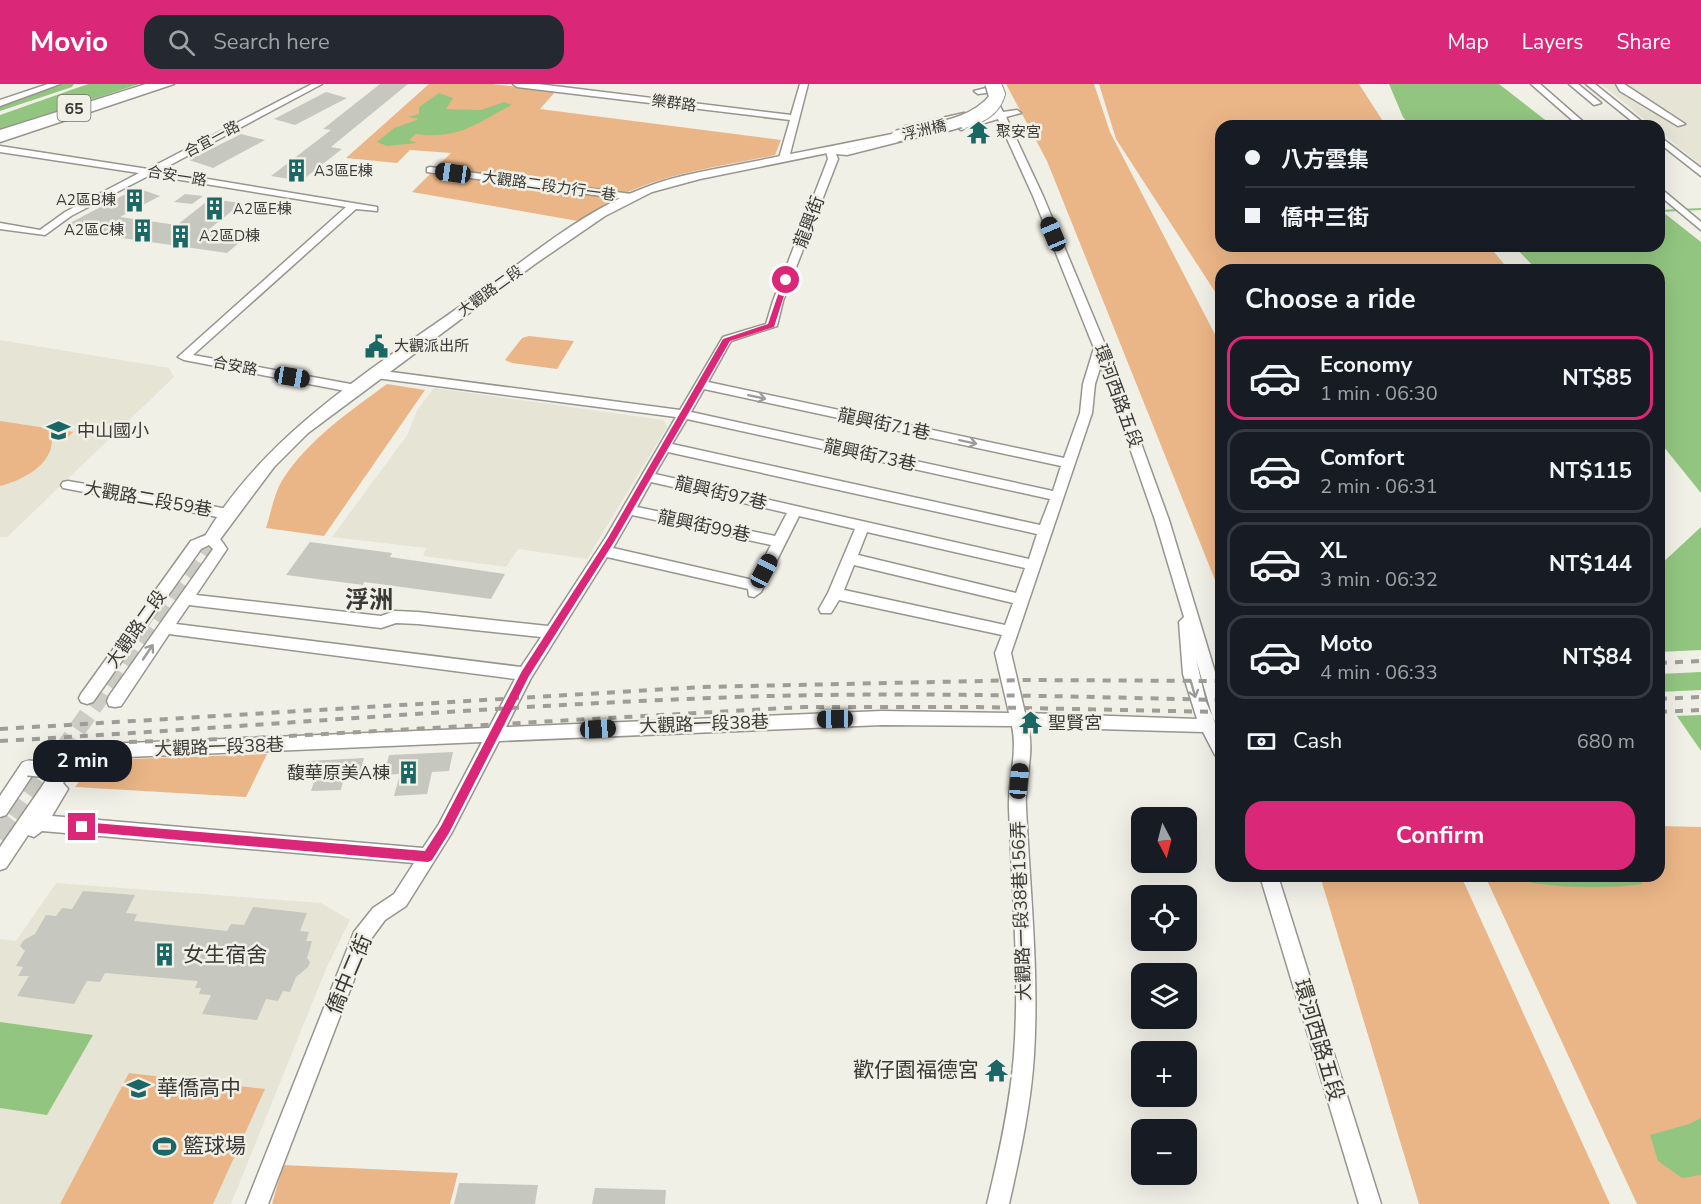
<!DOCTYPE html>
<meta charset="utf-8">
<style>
body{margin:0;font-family:"Nunito Sans","Noto Sans TC",sans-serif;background:#242831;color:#f1f3f6;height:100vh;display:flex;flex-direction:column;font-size:22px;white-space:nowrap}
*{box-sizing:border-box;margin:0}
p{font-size:20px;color:#9ea1a6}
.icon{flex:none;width:33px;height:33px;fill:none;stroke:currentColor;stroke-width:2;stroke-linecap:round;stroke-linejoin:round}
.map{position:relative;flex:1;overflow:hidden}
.side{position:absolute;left:1215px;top:180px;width:450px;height:618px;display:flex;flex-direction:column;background:#171b24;border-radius:18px;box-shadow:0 6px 24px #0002}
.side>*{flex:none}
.banner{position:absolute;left:1215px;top:36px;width:450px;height:132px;border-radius:18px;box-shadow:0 6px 24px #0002;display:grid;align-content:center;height:132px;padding:0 30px;background:#171b24}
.needle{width:39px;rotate:173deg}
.buttons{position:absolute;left:1131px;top:723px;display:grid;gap:12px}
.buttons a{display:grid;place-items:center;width:66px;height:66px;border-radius:12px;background:#171b24;box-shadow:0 6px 24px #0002;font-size:30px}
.end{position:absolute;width:27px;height:27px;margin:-14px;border:8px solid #db2777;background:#fff;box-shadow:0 0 0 3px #fff}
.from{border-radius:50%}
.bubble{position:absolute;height:42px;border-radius:18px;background:#171b24;box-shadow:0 6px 24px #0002;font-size:20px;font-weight:700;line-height:42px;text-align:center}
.car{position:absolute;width:18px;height:36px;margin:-18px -9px;border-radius:8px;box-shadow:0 0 4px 2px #0007;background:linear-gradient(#222 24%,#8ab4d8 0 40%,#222 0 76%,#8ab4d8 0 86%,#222 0)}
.banner b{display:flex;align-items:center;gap:21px;height:57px;font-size:22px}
.banner b+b{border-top:2px solid #363941}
.banner i{width:15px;height:15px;background:#f1f3f6}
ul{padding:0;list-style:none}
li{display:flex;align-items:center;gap:18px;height:84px;margin:0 12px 9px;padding:0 18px;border:3px solid #363941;border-radius:18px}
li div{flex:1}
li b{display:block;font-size:22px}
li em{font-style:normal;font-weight:700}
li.on{border-color:#db2777}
li>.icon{width:54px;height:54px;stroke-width:1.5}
h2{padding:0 30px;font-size:27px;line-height:72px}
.pay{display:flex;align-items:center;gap:15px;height:66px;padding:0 30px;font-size:22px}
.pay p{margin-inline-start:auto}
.cta{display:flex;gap:12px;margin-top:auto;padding:12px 30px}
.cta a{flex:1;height:69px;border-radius:18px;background:#db2777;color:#fff;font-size:24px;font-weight:700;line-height:69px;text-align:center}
header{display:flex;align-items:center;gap:36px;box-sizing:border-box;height:84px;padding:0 30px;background:#db2777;color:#fff}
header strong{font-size:28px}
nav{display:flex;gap:33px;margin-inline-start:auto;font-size:21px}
.search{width:420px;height:54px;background:#242831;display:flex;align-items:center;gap:15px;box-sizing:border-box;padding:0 21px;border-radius:18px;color:#9ea1a6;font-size:22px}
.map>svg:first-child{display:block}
</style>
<header>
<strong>Movio</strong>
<div class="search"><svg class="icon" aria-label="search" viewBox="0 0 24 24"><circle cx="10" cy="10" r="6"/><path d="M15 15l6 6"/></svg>Search here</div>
<nav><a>Map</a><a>Layers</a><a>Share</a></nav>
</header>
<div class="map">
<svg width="1701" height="1120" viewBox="0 0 1701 1120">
<rect width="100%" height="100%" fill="#f1f0e7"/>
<!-- built -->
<g fill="#e6e4d4">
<polygon points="1601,0 1701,0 1701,81 1659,47 1659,42 1653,42"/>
<polygon points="0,256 169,284 174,293 7,453 0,453"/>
<polygon points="434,304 664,336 667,343 587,475 518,465 506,483 423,472 426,464 332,453 408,350 417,326"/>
<polygon points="56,799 321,819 350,836 326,885 231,1120 0,1120 0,855 16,857"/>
</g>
<!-- green -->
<g fill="#ebb687">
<path d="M429,0h63l64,7 -16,18 241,31 -6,15c-46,10 -96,16 -140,34 -21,8 -38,20 -57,32l-166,-29 39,-39 -41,-3 -13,13 -51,-5z"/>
<polygon points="1006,0 1094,0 1110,48 1221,262 1221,511 1047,77"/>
<polygon points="1099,0 1359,0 1386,42 1221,42 1221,162 1489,162 1509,186 1221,186 1221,217 1116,55"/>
<polygon points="529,252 574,257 557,285 512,279 505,276 522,254"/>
<path d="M387,300l38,6 -101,146 -58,-8c5,-15 8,-35 17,-49 26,-40 66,-67 104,-95z"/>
<path d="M0,337l73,11 -9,9 -12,-2c1,26 -31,42 -52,47z"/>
<polygon points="267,670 246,713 75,703 92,680 100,676"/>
<polygon points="1659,742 1701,743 1701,1120 1637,1120 1485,792 1659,792"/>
<polygon points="1320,792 1461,792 1610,1120 1419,1120"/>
<polygon points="129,989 265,1005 213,1120 60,1120"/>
<polygon points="283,1081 458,1089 450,1120 272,1120"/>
</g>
<!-- water -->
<g fill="#92c680">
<polygon points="88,0 139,0 0,46 0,31"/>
<polygon points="1389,0 1499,0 1553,42 1410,42 1403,33"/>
<path d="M439,9l14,5 -7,11 35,1 23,-8 8,3c-36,18 -52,35 -96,29l-7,6 8,3 -30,3 -10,-4 17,-14 25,-9 -11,-2 11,-3v-7z"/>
<polygon points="1659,125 1701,158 1701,409 1659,357 1659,186 1537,186 1514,162 1659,162"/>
<polygon points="1701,443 1701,667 1659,606 1659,482"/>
<path d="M1532,792h102l9,8c-39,5 -73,4 -111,-1z"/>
<polygon points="0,938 93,951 47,1031 0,1024"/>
<polygon points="1701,1034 1701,1091 1682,1094 1658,1077 1650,1051 1689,1040"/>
</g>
<!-- pier -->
<g fill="#f1f0e7">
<polygon points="1701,566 1701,588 1659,590 1659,568"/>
<polygon points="1701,606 1701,631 1674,632 1659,611 1659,608"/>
</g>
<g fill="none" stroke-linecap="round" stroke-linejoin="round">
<!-- stream -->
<polyline stroke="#92c680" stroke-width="2" points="1659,127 1701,125"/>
<!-- river -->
<polygon fill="#92c680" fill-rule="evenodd" points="56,0 74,0 72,3 0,27 0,19"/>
</g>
<!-- building -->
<g fill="#c6c8c0">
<polygon points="380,0 408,0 331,63 342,65 301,97 271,92 331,46 323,45"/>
<polygon points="326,8 347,14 295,41 274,35"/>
<polygon points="241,50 265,56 213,84 189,76"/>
<polygon points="137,104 160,112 120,133 177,141 210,115 242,119 208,146 247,152 227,169 94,150 68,140"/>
<polygon points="185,110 203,112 192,120 174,118"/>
<polygon points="310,458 392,469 390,473 505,490 491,515 364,498 363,501 286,491"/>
<polygon points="453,668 449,687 432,688 427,710 394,712 400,690 384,691 389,671"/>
<polygon points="364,674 359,692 344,693 341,706 311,707 315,695 301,696 308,677"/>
<polygon points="83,807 135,811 126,829 137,830 134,837 227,847 231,840 244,841 253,823 307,829 300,847 309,848 306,857 312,857 307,874 310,878 308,883 296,893 290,908 283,907 278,917 266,915 257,936 202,930 211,911 199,910 201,904 195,904 198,897 105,889 100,898 87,897 74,920 17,912 29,892 18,892 23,883 16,882 25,867 20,862 24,856 35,850 46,831 56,832 62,824 72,825"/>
<polygon points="459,1099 538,1101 535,1120 454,1120"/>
<polygon points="595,1104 666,1106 665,1120 592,1120"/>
</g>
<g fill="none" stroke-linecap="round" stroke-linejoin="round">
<!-- major-tunnel-far1 -->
<polyline stroke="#cccbc4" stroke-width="18" stroke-dasharray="18 9" stroke-linecap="butt" points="15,734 212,454"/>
<!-- major-tunnel -->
<polyline stroke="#cccbc4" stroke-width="23" stroke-dasharray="23 11" stroke-linecap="butt" points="0,755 16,733"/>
<defs>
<g id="minor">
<polygon points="48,0 60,0 0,22 0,16"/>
<polygon points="162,0 174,0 0,58 0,52"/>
<polygon points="312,0 322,0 159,87 377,123 377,127 356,125 193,271 356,301 360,302 360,308 356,309 184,276 178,273 346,123 150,91 71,132 45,151 0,145 0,139 40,146 65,128 139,89 0,68 0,62 148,85"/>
<polygon points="513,0 538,0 791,31 800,0 808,0 789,74 784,77 779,74 790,36 517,3"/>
<polygon points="1531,0 1540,0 1588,42 1579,42"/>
<polygon points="1569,0 1578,0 1601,19 1594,21"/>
<polygon points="1586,0 1595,0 1647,42 1638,42"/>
<polygon points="1616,0 1624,0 1685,40 1678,42 1620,7"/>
<polygon points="990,3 993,4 993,8 978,10 974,7"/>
<path d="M996,19l3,1 4,8 14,-2 4,3 -15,4 37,79 63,151 63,173 52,172v33l-6,-2 -2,-5 -17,-59 10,43 15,33v22l-6,-2 -12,-23 -175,-5c7,26 -4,54 -2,81 4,82 13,165 8,247 -3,50 -14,100 -25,149h-22c12,-49 23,-99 27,-149 6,-82 -2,-165 -5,-247 -1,-27 9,-55 3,-82l-130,-1 -383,16 -48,93 -45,72 -21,14 -17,23 -100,261h-22l108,-272 19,-24 21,-14 20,-31 -372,-32 -8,6 -6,-2 -22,33 -6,2v-23l56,-81 27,-16 20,-6 386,-16 26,-49 -346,-45 -48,72 -6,1 -6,-1 -2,-5 2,-5 104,-147 -4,-4 -8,4 -108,153 -6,2 -6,-2 -2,-4 2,-4 110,-153c20,-8 24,-12 36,8l-31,46 185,21 14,-5 23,1 130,14 58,-89 70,-120 -300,-39 -6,-4 6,-4 304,40 43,-73 43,-13 7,-23 55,-142 -2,-8 5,-3 16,1 67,-15 4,3 -71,18 -11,-1 2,5 -55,142 -6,25 -46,15 -23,41 356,76 16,-45 3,-29 11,-36 -61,-152 -35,-77 -37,11 -4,-3 38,-13 -3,-8zM1101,281l54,155 29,97 -5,5 4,52 14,45 -172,-6 -14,-60 81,-240 3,-29zM704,305l357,77 -8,25 -362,-79zM687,335l363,80 -10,26 -368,-81zM668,368l369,82 -8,25 -374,-85zM651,398l136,31 -12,23 -138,-29zM632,431l139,30 -18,35 -140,-32zM799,432l56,13 -27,64 -9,16 2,4h10l8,-13 163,35 -7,18 14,60 -127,-2 -376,16 25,-49 76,-121 141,32 1,7 5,1 7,-5zM867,448l158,36 -9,25 -158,-38zM854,481l159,38 -8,22 -161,-35zM189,521l192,23 15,-5 22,1 123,13 -20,30 -345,-43zM482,658l-43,82 -16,24 -371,-32 16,-27 -5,-6c8,-12 26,-21 40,-25z"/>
<polygon points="1659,52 1701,84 1701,92 1659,59"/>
<polygon points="430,83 631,110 636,113 631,116 427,88 427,84"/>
<polygon points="1659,103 1701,138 1701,146 1659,111"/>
<polygon points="68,397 228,425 235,430 228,435 63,404 61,401 63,398"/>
<polygon points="28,677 34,679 36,684 34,689 6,731 0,733 0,712 22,679"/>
<polygon points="1260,792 1278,792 1381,1120 1359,1120"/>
</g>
<g id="major">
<polygon points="964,29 968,30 968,34 906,48 901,45 902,43"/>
<path d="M897,49l5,3 -1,2 -201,41 -48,13 -47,24 -70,48 -227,169 -34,34 -56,75h-12l-2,-4c62,-107 175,-173 272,-243 52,-37 108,-85 168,-107 32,-13 68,-18 102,-25 50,-10 101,-20 151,-30z"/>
</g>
<polygon id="highway" points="146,0 164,0 162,2 0,54 0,46"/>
</defs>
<!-- minor casing -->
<use href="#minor" stroke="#96958e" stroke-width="3"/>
<!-- major casing -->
<use href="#major" stroke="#96958e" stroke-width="3"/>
<!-- highway casing -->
<use href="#highway" stroke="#96958e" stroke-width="3"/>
<!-- minor -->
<use href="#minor" fill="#fff" fill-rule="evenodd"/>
<!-- major -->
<use href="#major" fill="#fff" fill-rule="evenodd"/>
<!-- highway -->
<use href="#highway" fill="#fff" fill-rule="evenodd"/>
<!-- rail -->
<g stroke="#9e9d97" stroke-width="4" stroke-dasharray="8 8" stroke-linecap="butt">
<polyline points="1659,579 1701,577"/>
<polyline points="1659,615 1701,613"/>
<polyline points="1659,628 1701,626"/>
<polyline points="0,645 702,603 1027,596 1221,597"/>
<path d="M0,657c237,-13 474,-34 711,-43 170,-7 340,-2 510,2"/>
<polyline points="129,658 253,654 804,623 976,623 1221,628"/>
</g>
<defs>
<path id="minor-bridge-far1" d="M964,39c16,-5 31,-11 36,-29l-4,-10"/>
<polyline id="minor-bridge" points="28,684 62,687"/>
<path id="major-bridge" d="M897,52c34,-8 75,-9 98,-38l-4,-14"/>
</defs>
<!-- minor-bridge-far1 casing -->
<use href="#minor-bridge-far1" stroke="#96958e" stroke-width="12" stroke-linecap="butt"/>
<!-- minor-bridge casing -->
<use href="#minor-bridge" stroke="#96958e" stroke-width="18" stroke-linecap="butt"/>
<!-- major-bridge casing -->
<use href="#major-bridge" stroke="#96958e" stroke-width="14" stroke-linecap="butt"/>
<!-- minor-bridge-far1 -->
<use href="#minor-bridge-far1" stroke="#fff" stroke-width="10"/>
<!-- minor-bridge -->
<use href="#minor-bridge" stroke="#fff" stroke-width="15"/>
<!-- major-bridge -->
<use href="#major-bridge" stroke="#fff" stroke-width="11"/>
</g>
<!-- one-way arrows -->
<defs><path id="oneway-shaft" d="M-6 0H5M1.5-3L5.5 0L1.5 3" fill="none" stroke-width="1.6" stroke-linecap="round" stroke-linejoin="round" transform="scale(1.5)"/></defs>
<g stroke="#9c9c9a">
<use href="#oneway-shaft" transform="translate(757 313) rotate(12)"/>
<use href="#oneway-shaft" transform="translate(968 358) rotate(12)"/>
<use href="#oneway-shaft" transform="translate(148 568) rotate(-56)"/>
<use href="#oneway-shaft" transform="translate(1193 605) rotate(74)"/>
</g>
<!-- route -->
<polygon fill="#db2777" points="786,194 789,196 774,243 730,257 614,458 529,592 449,749 432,776 428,778 78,747 76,743 82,738 425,767 441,742 522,587 608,454 723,255 768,240 783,196"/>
<!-- icons -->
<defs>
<symbol id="temple-bare" viewBox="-9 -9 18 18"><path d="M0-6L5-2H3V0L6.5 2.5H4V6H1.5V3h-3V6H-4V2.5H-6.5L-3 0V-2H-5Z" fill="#1a6766" stroke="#f1f0e7" stroke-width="2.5" paint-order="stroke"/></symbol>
<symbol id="building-bare" viewBox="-9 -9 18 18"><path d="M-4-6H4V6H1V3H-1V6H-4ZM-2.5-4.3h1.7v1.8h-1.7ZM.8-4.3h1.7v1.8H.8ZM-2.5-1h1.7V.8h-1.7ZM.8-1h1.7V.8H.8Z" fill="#1a6766" stroke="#f1f0e7" stroke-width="2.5" paint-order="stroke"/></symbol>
<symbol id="civic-bare" viewBox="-9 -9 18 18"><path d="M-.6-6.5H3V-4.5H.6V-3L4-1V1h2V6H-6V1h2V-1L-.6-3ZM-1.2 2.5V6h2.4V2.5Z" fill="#1a6766" stroke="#f1f0e7" stroke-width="2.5" paint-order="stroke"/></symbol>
<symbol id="school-bare" viewBox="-9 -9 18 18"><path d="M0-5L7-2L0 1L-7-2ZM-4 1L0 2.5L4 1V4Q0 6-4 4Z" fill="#1a6766" stroke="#f1f0e7" stroke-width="2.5" paint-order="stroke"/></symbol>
<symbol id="stadium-bare" viewBox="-9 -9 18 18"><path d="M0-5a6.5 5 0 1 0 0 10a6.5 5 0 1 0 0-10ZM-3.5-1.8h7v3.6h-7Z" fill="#1a6766" stroke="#f1f0e7" stroke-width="2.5" paint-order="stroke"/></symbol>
</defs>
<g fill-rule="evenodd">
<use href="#temple-bare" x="962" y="32" width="33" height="33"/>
<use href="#building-bare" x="280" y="70" width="33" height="33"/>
<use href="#building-bare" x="118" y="100" width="33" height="33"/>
<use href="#building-bare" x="198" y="108" width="33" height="33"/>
<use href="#building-bare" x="126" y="130" width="33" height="33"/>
<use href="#building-bare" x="164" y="136" width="33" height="33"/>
<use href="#civic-bare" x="360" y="246" width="33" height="33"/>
<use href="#school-bare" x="42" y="330" width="33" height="33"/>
<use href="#temple-bare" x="1014" y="622" width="33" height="33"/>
<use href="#building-bare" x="392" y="672" width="33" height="33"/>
<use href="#building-bare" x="148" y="854" width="33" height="33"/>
<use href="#temple-bare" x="980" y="970" width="33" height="33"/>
<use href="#school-bare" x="122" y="988" width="33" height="33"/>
<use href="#stadium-bare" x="148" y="1046" width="33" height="33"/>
</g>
<g text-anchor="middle" stroke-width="5" stroke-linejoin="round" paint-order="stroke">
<!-- far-street labels -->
<g font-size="15" fill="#3a3936" stroke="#f1f0e7">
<text transform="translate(674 19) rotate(7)" y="5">樂群路</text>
<text transform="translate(924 46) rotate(-13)" y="5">浮洲橋</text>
<text transform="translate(212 55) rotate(-28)" y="5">合宜一路</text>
<text transform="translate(177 92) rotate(9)" y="5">合安一路</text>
<text transform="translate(549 102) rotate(8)" y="5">大觀路二段力行一巷</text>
<text transform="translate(490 207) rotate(-36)" y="5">大觀路二段</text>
<text transform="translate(235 282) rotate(11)" y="5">合安路</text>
</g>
<!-- far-poi labels -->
<g font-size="15" fill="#3a3936" stroke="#f1f0e7" text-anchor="start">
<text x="996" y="53">聚安宮</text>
<text x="314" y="92">A3區E棟</text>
<text x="116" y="121" text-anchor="end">A2區B棟</text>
<text x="233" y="130">A2區E棟</text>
<text x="124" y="151" text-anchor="end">A2區C棟</text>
<text x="199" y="157">A2區D棟</text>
<text x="394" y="267">大觀派出所</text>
</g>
<!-- shield labels -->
<rect fill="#f1f0e7" stroke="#71706b" stroke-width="1.5" x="57.5" y="11" width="33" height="26" rx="4.5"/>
<g font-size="16" font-weight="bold" fill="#3a3936">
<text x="74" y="30">65</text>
</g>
<!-- street labels -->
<g font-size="18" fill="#3a3936" stroke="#f1f0e7">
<text transform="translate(809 138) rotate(-69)" y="6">龍興街</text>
<text transform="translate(1118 312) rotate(70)" y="6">環河西路五段</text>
<text transform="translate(884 340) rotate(12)" y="6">龍興街71巷</text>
<text transform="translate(870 371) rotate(12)" y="6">龍興街73巷</text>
<text transform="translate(721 409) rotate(13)" y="6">龍興街97巷</text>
<text transform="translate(148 415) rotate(10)" y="6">大觀路二段59巷</text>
<text transform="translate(704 442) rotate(12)" y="6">龍興街99巷</text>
<text transform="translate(136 545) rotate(-55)" y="6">大觀路二段</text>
<text transform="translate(704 640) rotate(-2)" y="6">大觀路一段38巷</text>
<text transform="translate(219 663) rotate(-2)" y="6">大觀路一段38巷</text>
<text transform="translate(1021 827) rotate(-92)" y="6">大觀路一段38巷156弄</text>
</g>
<!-- poi labels -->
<g font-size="18" fill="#3a3936" stroke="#f1f0e7" text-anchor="start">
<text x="77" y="353">中山國小</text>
<text x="1048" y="645">聖賢宮</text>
<text x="390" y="695" text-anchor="end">馥華原美A棟</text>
</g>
<!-- near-poi labels -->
<g font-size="21" fill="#3a3936" stroke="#f1f0e7" text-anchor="start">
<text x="183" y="878">女生宿舍</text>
<text x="979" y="993" text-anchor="end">歡仔園福德宮</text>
<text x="157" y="1011">華僑高中</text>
<text x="183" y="1069">籃球場</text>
</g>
<!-- near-street labels -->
<g font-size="21" fill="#3a3936" stroke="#f1f0e7">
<text transform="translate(349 890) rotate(-67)" y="7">僑中二街</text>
<text transform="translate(1319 956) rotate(73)" y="7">環河西路五段</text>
</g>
<!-- district labels -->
<g font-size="24" font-weight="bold" fill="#3a3936" stroke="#f1f0e7">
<text x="369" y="524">浮洲</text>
</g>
</g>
</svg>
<div class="buttons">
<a><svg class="needle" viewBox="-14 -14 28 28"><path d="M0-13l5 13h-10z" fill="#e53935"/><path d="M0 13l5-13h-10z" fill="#9ea1a6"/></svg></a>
<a><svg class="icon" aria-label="locate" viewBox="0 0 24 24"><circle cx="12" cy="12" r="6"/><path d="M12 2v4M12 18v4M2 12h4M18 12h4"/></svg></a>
<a><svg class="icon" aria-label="layers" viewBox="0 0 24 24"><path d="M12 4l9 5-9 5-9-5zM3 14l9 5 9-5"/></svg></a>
<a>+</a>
<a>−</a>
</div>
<i class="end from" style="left:786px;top:196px"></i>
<i class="end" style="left:82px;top:743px"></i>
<div class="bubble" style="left:33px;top:656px;width:99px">2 min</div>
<i class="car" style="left:453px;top:89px;rotate:278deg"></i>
<i class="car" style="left:1053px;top:150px;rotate:337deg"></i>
<i class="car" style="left:292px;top:293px;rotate:100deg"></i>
<i class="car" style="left:764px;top:487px;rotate:28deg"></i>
<i class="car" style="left:835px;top:635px;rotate:269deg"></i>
<i class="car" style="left:598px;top:645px;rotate:87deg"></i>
<i class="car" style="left:1019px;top:697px;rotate:5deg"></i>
<div class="banner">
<b><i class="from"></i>八方雲集</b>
<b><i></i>僑中三街</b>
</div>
<section class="side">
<h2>Choose a ride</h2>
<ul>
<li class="on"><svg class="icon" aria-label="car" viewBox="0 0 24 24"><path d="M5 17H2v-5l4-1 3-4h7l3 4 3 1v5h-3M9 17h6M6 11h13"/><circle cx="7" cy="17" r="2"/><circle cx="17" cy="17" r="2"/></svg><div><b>Economy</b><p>1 min · 06:30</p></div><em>NT$85</em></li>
<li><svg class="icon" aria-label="car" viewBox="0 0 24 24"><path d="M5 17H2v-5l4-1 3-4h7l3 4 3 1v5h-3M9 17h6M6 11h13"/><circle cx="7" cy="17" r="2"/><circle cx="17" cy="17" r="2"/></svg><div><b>Comfort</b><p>2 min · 06:31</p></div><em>NT$115</em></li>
<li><svg class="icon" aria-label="car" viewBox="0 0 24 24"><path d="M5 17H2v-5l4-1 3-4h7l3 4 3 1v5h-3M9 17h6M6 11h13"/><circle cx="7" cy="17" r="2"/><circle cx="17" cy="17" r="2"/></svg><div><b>XL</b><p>3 min · 06:32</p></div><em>NT$144</em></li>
<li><svg class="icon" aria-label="car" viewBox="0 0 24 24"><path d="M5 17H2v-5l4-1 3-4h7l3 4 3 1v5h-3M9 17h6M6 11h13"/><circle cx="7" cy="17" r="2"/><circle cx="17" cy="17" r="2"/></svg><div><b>Moto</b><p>4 min · 06:33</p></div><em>NT$84</em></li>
</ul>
<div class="pay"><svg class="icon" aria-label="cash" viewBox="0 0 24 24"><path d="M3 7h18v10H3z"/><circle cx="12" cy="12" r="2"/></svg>Cash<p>680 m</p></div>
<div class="cta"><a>Confirm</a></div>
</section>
</div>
